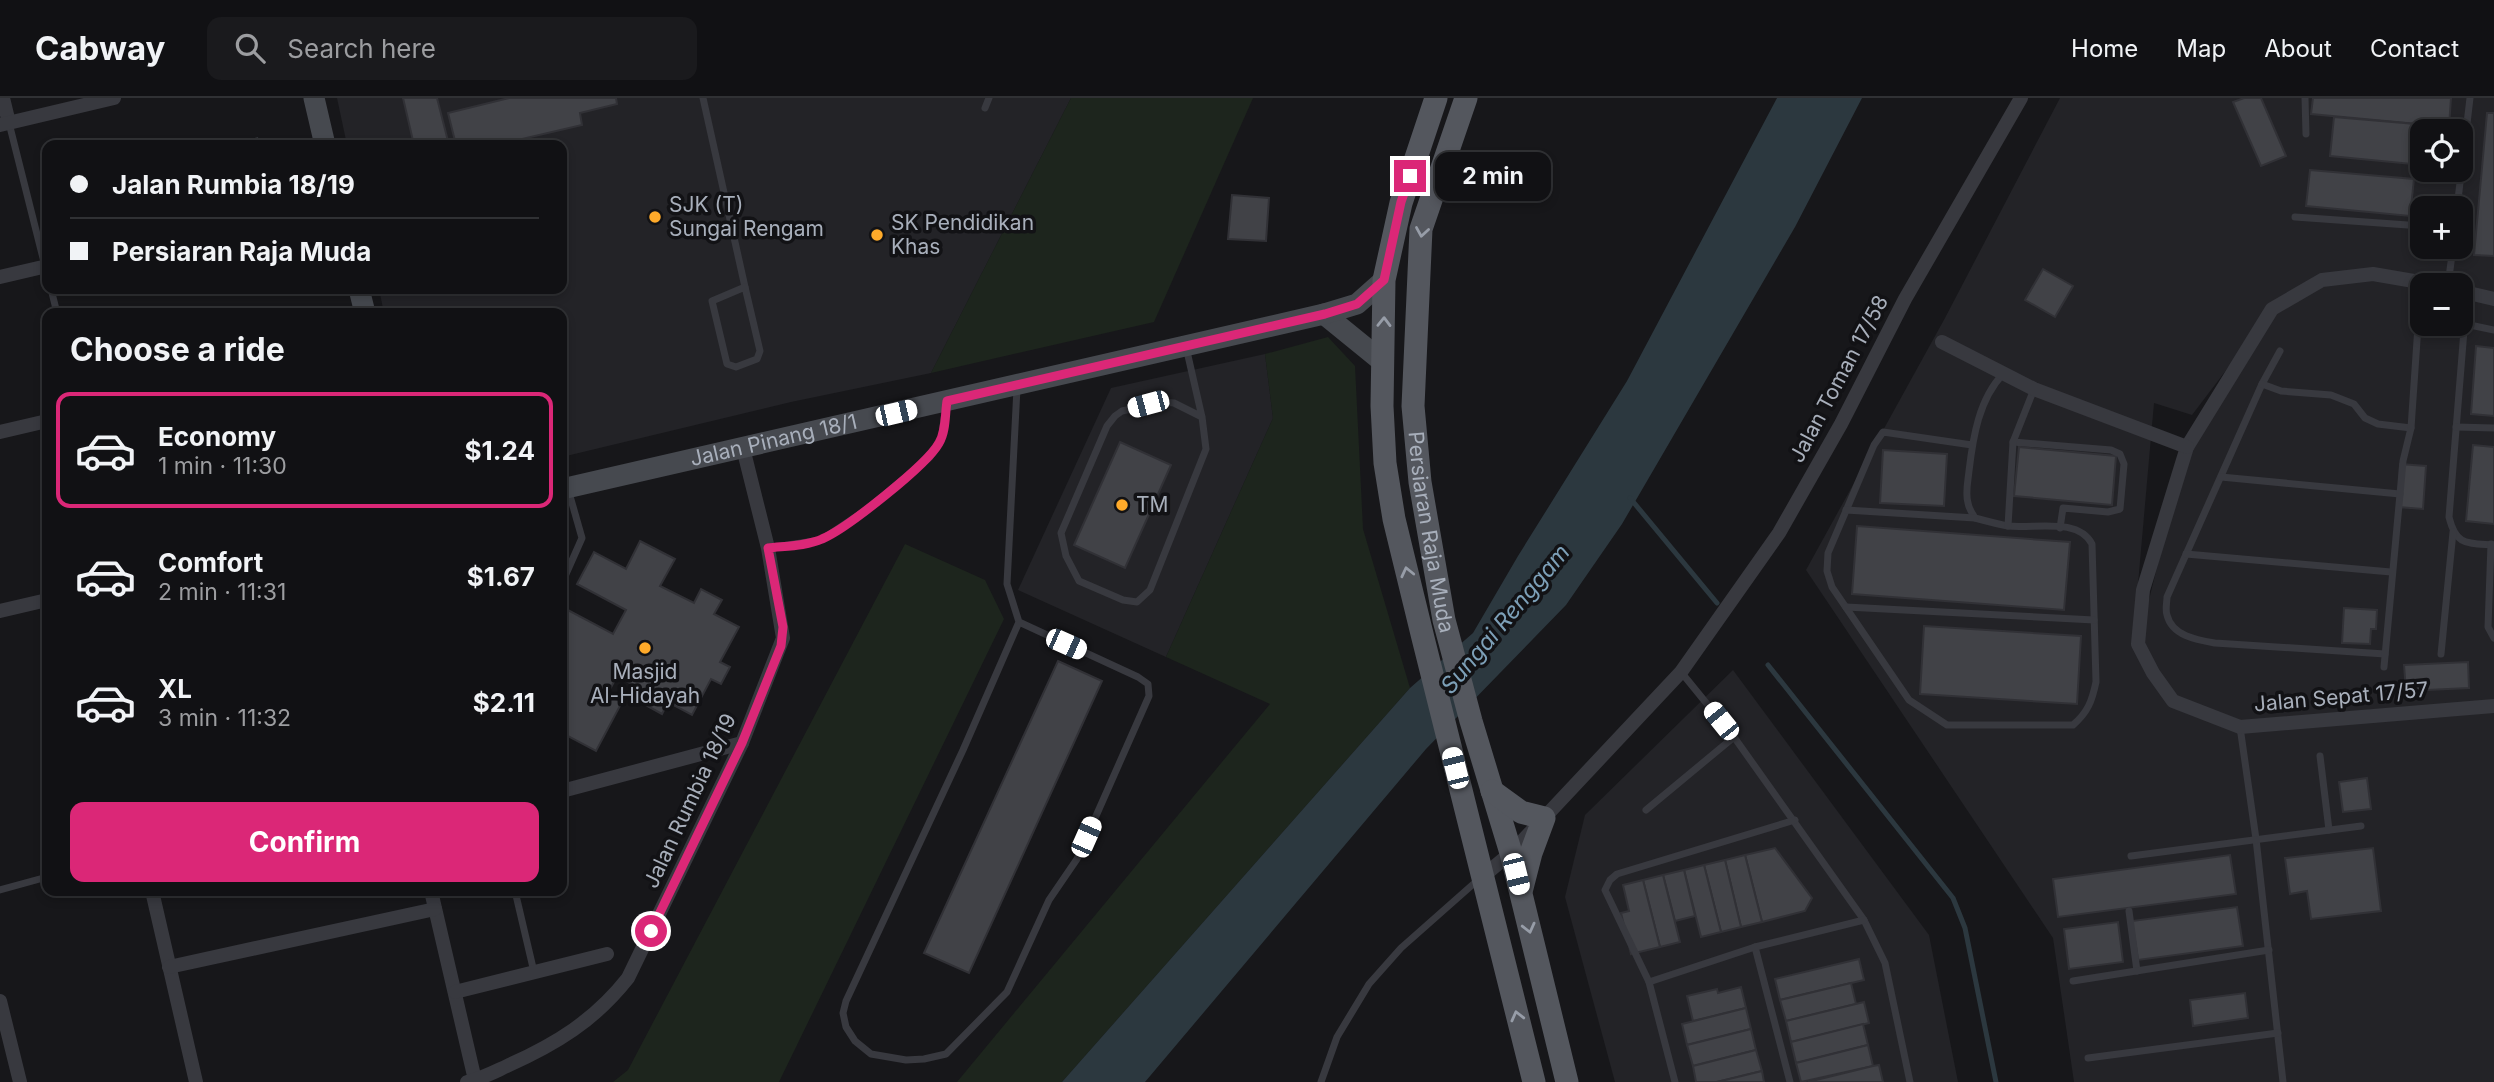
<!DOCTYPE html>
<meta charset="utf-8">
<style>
body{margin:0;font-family:Inter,sans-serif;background:#1a1a1d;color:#f1f3f6;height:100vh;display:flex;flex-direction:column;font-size:26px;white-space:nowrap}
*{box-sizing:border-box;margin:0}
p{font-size:23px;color:#9c9da0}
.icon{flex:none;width:38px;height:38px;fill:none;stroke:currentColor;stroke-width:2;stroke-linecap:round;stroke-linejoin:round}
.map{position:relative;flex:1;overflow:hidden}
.details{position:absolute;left:42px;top:210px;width:525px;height:588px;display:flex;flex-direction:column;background:#111114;border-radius:14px;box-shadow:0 4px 10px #0003,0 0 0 2px #303134}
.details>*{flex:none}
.banner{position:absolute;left:42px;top:42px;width:525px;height:154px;border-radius:14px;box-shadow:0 4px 10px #0003,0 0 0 2px #303134;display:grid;align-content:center;height:154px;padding:0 28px;background:#111114}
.fabs{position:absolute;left:2410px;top:21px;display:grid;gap:14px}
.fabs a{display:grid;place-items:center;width:63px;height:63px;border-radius:14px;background:#111114;box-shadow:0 4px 10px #0003,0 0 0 2px #303134;font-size:35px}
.end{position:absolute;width:32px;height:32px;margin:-16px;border:9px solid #db2777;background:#fff;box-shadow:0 0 0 4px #fff}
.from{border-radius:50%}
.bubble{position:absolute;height:49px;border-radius:14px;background:#111114;box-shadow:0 4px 10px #0003,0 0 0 2px #303134;font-size:23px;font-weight:700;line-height:49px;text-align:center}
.car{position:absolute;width:21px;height:42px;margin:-21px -10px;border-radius:9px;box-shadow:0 0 5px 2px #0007;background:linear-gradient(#fff 24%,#345 0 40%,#fff 0 76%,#345 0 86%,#fff 0)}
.banner b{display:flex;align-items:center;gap:24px;height:66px;font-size:26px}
.banner b+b{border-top:2px solid #303134}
.banner i{width:18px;height:18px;background:#f1f3f6}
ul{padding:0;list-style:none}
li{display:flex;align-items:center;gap:21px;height:116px;margin:0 14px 10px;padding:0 14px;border:4px solid transparent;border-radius:14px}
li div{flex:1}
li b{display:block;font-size:26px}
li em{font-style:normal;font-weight:700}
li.active{border-color:#db2777}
li>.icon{width:63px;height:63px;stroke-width:1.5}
h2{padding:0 28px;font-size:32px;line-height:84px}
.primary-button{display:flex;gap:14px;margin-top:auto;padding:14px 28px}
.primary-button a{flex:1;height:80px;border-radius:14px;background:#db2777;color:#fff;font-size:28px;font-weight:700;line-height:80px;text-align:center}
header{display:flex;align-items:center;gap:42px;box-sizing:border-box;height:98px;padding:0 35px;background:#111114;border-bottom:2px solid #303134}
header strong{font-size:33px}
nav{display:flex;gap:38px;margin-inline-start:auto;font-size:24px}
.search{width:490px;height:63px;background:#1a1a1d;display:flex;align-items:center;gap:18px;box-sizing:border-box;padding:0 24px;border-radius:14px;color:#9c9da0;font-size:26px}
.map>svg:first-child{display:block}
</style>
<header>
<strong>Cabway</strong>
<div class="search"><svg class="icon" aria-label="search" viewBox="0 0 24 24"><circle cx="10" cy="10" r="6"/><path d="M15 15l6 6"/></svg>Search here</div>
<nav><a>Home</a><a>Map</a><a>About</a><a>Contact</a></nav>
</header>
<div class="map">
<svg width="2494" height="984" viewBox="0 0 2494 984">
<rect width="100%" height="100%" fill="#17171a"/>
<!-- built -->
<g fill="#232327" fill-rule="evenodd">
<polygon points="337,0 1071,0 931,275 791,304 562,359 562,215 384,215 379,191 562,191 562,47 347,47"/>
<path d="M2060,0h434v984h-420l-21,-144 -247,-368 139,-252zM2422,33h38v39h-38zM2422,110h38v39h-38zM2422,187h38v39h-38zM2265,221l-78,128 -48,193 -1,-56 16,-181 38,12z"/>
<polygon points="1265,256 1273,320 1166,559 1018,492 1111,290"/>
<polygon points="1733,572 1929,837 1958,984 1615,984 1565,799 1585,717"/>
</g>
<!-- green -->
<g fill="#1d251d">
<polygon points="1071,0 1253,0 1154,224 931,275"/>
<polygon points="1328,239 1355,268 1363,431 1410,590 1062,984 957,984 1270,606 1166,559 1273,320 1265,256"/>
<polygon points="905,446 985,482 1004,521 779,984 613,984 628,972"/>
</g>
<!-- water -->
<polygon fill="#2c383f" points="1777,0 1862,0 1795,129 1622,426 1566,507 1426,651 1145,984 1062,984 1410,590 1473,535 1518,458 1627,283"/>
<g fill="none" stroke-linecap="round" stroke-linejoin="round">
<!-- stream -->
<g stroke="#2c383f" stroke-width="5">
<polyline points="1630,400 1717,505"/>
<polyline points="1768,567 1953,800 1965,830 1996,984"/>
</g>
</g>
<!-- building -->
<g fill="#414247" stroke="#313136" stroke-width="2">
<polygon points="403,0 437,0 449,47 414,47"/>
<polygon points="509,0 616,0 617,6 580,15 582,27 496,47 456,47 448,15"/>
<polygon points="2244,0 2261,0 2286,58 2261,68 2233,4"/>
<polygon points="2313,0 2451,0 2449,29 2311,16"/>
<polygon points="2487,15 2494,15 2494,158 2474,157"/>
<polygon points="2334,19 2427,27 2426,33 2422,33 2422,67 2330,58"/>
<polygon points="2310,72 2414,81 2410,118 2306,108"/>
<polygon points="1232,97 1269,100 1266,143 1228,141"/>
<polygon points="2043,171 2073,188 2055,219 2025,202"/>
<polygon points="2476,248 2494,250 2494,318 2471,316"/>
<polygon points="1120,344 1171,367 1125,470 1074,447"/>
<polygon points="2473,347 2494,349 2494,426 2466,423"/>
<polygon points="2019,349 2116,358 2112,407 2014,398"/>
<polygon points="1883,352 1947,356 1944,408 1880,405"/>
<polygon points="2400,366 2426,368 2423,411 2398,409"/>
<polygon points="1857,428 2070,444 2064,512 1852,496"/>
<polygon points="640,443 675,461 660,488 694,505 701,491 722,502 714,516 739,529 720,564 730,569 721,586 711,581 692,617 668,604 662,616 642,605 647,594 617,578 607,597 622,604 596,653 562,635 562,515 564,510 613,536 626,512 577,486 594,454 626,471"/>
<polygon points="2344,510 2377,512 2376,531 2371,531 2370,546 2342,545"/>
<polygon points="1924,528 2081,538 2077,606 1920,596"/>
<polygon points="1058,563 1102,583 969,875 924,855"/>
<polygon points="2468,564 2469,590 2406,593 2404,567"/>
<polygon points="2367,680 2371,711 2343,714 2339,684"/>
<polygon points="1775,750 1812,800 1805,813 1762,824 1745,757"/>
<polygon points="2373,750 2381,813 2311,821 2307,793 2290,796 2285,760"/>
<polygon points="1745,757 1762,824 1741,829 1725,762"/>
<polygon points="2230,757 2236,796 2058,819 2053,781"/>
<polygon points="1725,762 1741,829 1721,834 1704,767"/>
<polygon points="1704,767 1721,834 1701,839 1684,772"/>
<polygon points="1684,772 1695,818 1675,823 1663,777"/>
<polygon points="1663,777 1680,844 1660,849 1643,782"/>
<polygon points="1643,782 1660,849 1631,856 1621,815 1629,813 1623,787"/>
<polygon points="2237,809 2243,848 2138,862 2132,823"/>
<polygon points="2118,824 2123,864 2069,871 2064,831"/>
<polygon points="1859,861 1864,882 1780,902 1775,881"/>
<polygon points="1851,885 1856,906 1786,923 1780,902"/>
<polygon points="1741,889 1746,910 1693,923 1687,898 1717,891 1718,895"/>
<polygon points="2245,895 2248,920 2193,928 2190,902"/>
<polygon points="1864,904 1869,925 1791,944 1786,923"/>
<polygon points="1746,910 1751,931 1687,947 1682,926"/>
<polygon points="1863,926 1868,947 1796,965 1791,944"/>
<polygon points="1751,931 1756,952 1693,968 1687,947"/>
<polygon points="1868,947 1873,968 1801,984 1796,965"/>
<polygon points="1756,952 1762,973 1717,984 1696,984 1693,968"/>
<polygon points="1879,967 1883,984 1808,984 1873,968"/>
<polygon points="1762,973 1764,984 1717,984"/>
</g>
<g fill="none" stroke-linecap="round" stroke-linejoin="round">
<!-- path -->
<polyline stroke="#3e4146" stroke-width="3.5" stroke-dasharray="3.5 5" stroke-linecap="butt" points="230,47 263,40"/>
<!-- lane -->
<g stroke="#38393f" stroke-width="7">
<polyline points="703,0 745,189"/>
<polyline points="2305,0 2306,36"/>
<polyline points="985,10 989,0"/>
<polyline points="9,25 47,176"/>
<polyline points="2457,110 2470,0"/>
<polyline points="2295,119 2422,128"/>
<polyline points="2448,187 2453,149"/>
<polygon points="745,189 760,253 757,261 736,269 727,266 712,203"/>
<polyline points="51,191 57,215"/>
<path d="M2467,195l-18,224c7,29 18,26 45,28"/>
<polyline points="2465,226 2494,232"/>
<polyline points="1186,249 1202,319 1206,351 1150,492 1137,504 1123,502 1079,483 1066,458 1061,435 1107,328 1115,318 1122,313 1162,304 1174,305 1202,319"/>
<path d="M2280,253l-18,33 -95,213c0,5 -2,13 0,18 5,21 30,25 48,28l170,11"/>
<polyline points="2262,286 2281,293 2331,297 2354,306 2365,320 2378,326 2411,330"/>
<polyline points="1017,290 1007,486 1019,524 1138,579 1148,586 1149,598 1077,761 1049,802 1007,894 946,956 924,961 906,962 871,956 855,943 846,929 843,915 846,903 963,652 1019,524"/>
<polyline points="2456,329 2494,330"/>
<polyline points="2013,344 2111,352 2120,356 2124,366 2120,411 2108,414 2063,410 2060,430"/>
<path d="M1972,347l-89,-13 -9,13 -46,108 -1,18 5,16 77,113 38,25h126c15,-13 19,-24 23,-43l-4,-138c-14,-27 -58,-15 -84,-18 -11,-2 -22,-5 -33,-8 -3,-5 -6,-9 -7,-15 -3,-10 0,-22 1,-32 4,-34 10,-72 34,-97"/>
<polyline points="2221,379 2400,396"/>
<polyline points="1846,412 1975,420"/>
<polyline points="2008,428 2013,344 2034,291"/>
<polyline points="2491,446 2488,529 2494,540"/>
<polyline points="768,450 821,442 866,412 930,359 941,343 946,307"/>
<polyline points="2186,456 2391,474"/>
<polyline points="562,485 582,440 568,391"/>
<polyline points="1846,509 2094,522"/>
<polyline points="2441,556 2453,434"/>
<polyline points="2384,569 2400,396 2403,363 2411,330 2421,184"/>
<polyline points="1681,574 1734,639 1864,822 1885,865 1910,984"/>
<polyline points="2240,629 2256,741 2283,984"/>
<polyline points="2320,658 2329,732"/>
<polyline points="1646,712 1734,639"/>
<polyline points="2131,758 2361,728"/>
<polyline points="0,792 47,779"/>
<polyline points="515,793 534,874"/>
<polyline points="2129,813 2137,873"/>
<polyline points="1755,849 1790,984"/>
<polyline points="2073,883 2269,852"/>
<polyline points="1649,884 1755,849 1864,822"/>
<polyline points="2088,960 2278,935"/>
<polyline points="1321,984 1337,939 1369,886 1401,850 1479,781"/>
<polyline points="1675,984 1649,884 1605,792 1610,782 1617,776 1795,722"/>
</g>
<!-- street -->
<g stroke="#38393f" stroke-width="14">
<polyline points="3,0 9,25"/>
<polyline points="0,27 114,0"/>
<polyline points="0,179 47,168"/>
<polyline points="2437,187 2373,176 2322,182 2272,211 2187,349 2143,492 2138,546 2153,575 2173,603 2240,629 2494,608"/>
<polyline points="2460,193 2494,201"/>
<polyline points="1942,244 2034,291 2187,349"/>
<polyline points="0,334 47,323"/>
<polyline points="0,513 47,502"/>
<polyline points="562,693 742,645"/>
<polyline points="1482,779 1511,755 1681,574 1779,435 1841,326 1905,201 2021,0"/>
<polyline points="152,793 196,984"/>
<polyline points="431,793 475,982"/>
<polyline points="169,869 435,811"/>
<polyline points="455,894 607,856"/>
<polyline points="0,903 20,984"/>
<path d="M467,984c14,-3 27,-10 40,-16 49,-22 87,-45 121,-88l114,-235 41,-105 -15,-90 -25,-100"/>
</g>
<!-- secondary -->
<g stroke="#46494f" stroke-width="21">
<polyline points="314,0 325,47"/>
<polyline points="359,191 365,215"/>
<polyline points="1324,216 1383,264"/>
<path id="s1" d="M562,391l762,-175 33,-10 27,-24"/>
</g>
<!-- primary -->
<g stroke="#54575e" stroke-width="23">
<polyline points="1436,0 1401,105 1384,182 1382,308 1385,365 1394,421 1423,540 1534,984"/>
<path id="s2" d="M1466,0l-45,131 -8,177 7,76 24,138 27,101 40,132 56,229"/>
<polyline points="1492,693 1521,714 1544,720 1531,755 1522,790"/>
</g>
</g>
<!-- one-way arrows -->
<defs><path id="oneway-chevron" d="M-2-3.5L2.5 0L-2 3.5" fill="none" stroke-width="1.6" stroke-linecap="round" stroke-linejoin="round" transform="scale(1.75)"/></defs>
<g stroke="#979da8">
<use href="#oneway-chevron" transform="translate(1422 134) rotate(99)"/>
<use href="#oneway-chevron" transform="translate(1384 224) rotate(-89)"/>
<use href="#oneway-chevron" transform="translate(1407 474) rotate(-103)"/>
<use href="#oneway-chevron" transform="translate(1529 830) rotate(76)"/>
<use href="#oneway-chevron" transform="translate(1517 918) rotate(-104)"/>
</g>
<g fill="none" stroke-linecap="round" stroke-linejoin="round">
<!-- route -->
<path stroke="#db2777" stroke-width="9" d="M651,833l91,-188 39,-97 2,-19 -15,-79c17,-2 39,-2 54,-9 24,-10 105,-74 117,-96 7,-11 6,-29 8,-42l378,-87 32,-10 27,-24 17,-78 9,-26"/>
</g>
<!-- markers -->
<g fill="#ffaa2a" stroke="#121215" stroke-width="2.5">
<circle cx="655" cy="119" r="7"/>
<circle cx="877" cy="137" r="7"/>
<circle cx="1122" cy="407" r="7"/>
<circle cx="645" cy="550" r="7"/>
</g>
<g text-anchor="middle" stroke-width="7" stroke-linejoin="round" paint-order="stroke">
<!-- poi labels -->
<g font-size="21" fill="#a8afbb" stroke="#121215" text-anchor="start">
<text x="669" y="114">SJK (T)<tspan x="669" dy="24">Sungai Rengam</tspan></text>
<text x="891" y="132">SK Pendidikan<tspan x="891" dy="24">Khas</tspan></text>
<text x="1136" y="414">TM</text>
<text x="645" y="581" text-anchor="middle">Masjid<tspan x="645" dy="24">Al-Hidayah</tspan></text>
</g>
<!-- street labels -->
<g font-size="21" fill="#a8afbb" stroke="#121215">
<text transform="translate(1839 281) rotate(-62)" y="7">Jalan Toman 17/58</text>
<text dy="7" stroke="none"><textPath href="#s1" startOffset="217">Jalan Pinang 18/1</textPath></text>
<text dy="7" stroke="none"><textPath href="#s2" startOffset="443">Persiaran Raja Muda</textPath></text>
<text transform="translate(2341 599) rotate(-5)" y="7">Jalan Sepat 17/57</text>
<text transform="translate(690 703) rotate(-65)" y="7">Jalan Rumbia 18/19</text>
</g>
<!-- water labels -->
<g font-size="23" font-style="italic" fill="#7da0b8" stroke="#121215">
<text transform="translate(1505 521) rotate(-50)" y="8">Sungai Renggam</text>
</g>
</g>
</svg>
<div class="fabs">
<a><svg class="icon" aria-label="locate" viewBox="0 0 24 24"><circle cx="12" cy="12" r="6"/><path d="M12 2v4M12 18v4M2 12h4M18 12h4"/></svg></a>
<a>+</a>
<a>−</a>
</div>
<i class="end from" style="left:651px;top:833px"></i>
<i class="end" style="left:1410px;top:78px"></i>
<div class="bubble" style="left:1435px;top:54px;width:116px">2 min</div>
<i class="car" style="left:1148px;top:306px;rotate:255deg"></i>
<i class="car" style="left:896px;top:315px;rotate:77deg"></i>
<i class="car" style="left:1066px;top:546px;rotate:114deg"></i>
<i class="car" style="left:1721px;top:623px;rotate:321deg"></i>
<i class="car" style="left:1455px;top:670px;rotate:346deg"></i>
<i class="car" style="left:1086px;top:739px;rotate:24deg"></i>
<i class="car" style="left:1516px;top:776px;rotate:166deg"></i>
<div class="banner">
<b><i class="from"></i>Jalan Rumbia 18/19</b>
<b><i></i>Persiaran Raja Muda</b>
</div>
<section class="details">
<h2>Choose a ride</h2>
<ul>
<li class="active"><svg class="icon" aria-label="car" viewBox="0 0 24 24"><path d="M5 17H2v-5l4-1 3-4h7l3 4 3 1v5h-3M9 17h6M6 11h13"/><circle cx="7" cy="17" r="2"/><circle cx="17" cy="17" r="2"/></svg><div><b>Economy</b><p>1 min · 11:30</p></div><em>$1.24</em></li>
<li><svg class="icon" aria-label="car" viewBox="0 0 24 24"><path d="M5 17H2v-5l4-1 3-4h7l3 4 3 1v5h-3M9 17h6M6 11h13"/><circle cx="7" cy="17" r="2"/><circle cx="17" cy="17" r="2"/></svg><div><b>Comfort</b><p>2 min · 11:31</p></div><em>$1.67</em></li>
<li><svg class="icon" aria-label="car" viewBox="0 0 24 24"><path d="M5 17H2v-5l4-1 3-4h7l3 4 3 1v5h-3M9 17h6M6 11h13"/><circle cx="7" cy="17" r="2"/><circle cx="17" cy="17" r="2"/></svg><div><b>XL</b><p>3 min · 11:32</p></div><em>$2.11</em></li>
</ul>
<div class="primary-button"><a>Confirm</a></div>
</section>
</div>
